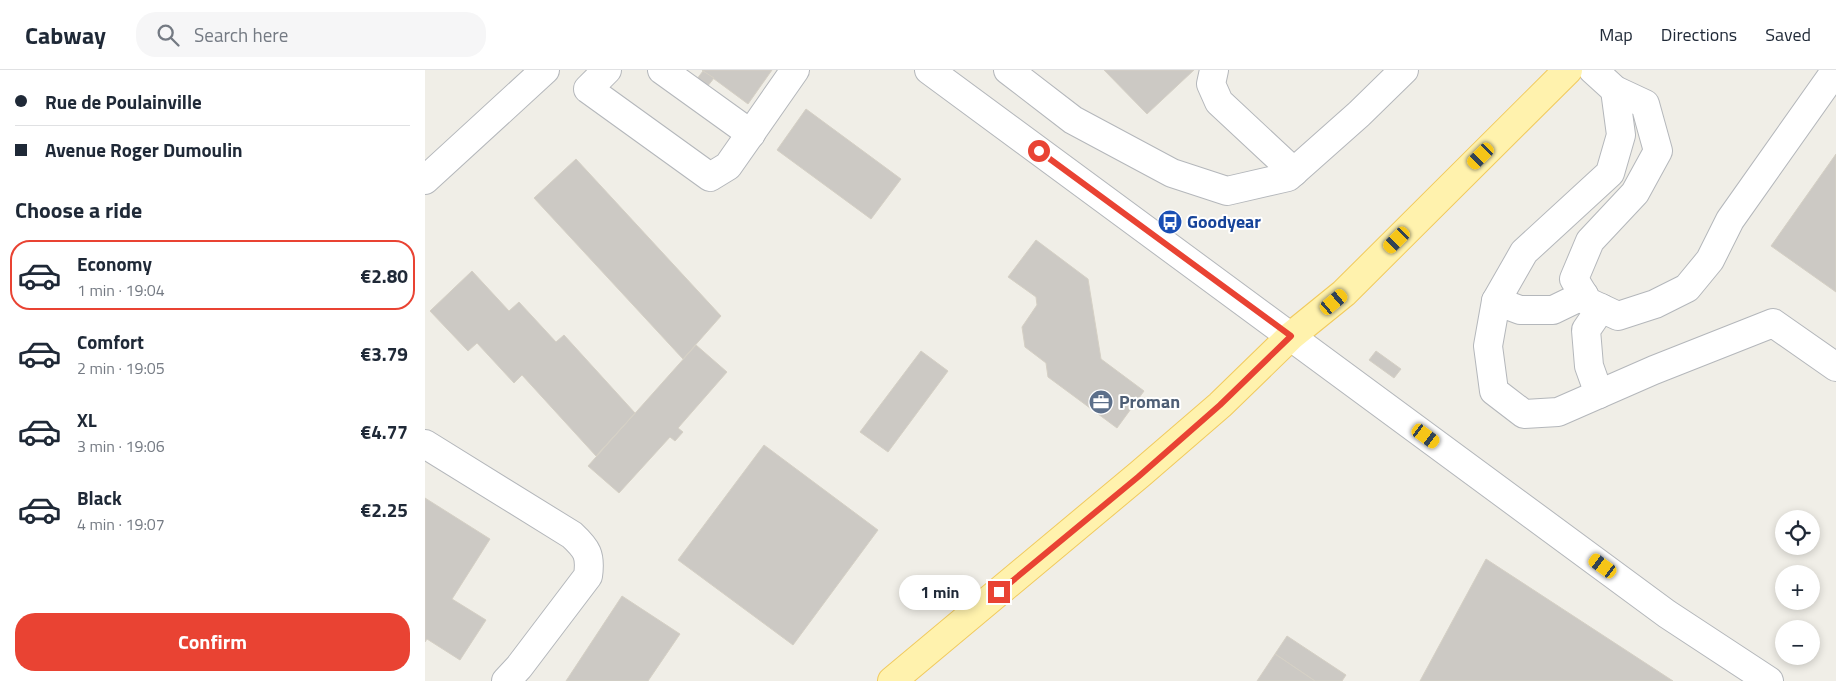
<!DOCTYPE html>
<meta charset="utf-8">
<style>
body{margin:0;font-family:"Titillium Web",sans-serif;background:#f6f6f7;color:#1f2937;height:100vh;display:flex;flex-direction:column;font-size:19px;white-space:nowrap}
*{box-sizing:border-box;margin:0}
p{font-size:16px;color:#747a83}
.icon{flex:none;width:28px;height:28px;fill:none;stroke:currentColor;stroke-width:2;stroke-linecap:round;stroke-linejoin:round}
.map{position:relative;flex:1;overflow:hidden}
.drawer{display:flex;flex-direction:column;background:#fff;width:425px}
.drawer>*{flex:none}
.top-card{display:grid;align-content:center;height:110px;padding:0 15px;background:#fff}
.tools{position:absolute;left:1350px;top:440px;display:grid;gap:10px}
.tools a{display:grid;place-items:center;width:45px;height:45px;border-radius:50%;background:#fff;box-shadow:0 2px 8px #0003;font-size:25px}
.end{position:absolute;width:22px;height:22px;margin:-11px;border:6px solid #e94333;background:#fff;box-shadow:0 0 0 2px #fff}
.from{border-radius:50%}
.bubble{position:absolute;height:35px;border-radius:18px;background:#fff;box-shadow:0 2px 8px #0003;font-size:16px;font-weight:700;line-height:35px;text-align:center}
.car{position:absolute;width:15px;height:30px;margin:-15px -8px;border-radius:6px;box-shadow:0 0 4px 1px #0007;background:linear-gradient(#f5c518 24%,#345 0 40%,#f5c518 0 76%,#345 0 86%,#f5c518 0)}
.top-card b{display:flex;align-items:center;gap:18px;height:48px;font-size:19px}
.top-card b+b{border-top:1px solid #e0e1e3}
.top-card i{width:12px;height:12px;background:#1f2937}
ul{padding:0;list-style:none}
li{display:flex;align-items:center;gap:15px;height:70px;margin:0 10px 8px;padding:0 5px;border:2px solid transparent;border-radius:20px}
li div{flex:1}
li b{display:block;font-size:19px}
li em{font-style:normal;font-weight:700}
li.current{border-color:#e94333}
li>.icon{width:45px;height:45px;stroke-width:1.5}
h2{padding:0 15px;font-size:22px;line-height:60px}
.primary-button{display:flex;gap:10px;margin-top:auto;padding:10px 15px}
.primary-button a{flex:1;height:58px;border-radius:20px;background:#e94333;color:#fff;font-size:20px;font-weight:700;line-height:58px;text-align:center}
header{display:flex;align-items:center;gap:30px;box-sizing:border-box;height:70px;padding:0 25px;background:#fff;border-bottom:1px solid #e0e1e3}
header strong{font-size:24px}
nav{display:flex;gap:28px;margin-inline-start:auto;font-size:18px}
.search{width:350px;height:45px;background:#f6f6f7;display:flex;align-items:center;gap:12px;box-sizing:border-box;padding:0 18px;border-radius:20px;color:#747a83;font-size:19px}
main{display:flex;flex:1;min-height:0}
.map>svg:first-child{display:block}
</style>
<header>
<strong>Cabway</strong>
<div class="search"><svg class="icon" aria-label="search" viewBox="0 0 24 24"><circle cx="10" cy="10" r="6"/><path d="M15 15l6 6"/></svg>Search here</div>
<nav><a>Map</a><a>Directions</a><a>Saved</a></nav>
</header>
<main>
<section class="drawer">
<div class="top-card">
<b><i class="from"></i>Rue de Poulainville</b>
<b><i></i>Avenue Roger Dumoulin</b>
</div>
<h2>Choose a ride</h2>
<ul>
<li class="current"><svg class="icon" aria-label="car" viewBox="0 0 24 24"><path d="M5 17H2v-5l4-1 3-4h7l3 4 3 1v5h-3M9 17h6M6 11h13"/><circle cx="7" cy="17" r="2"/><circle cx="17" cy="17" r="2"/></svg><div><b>Economy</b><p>1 min · 19:04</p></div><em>€2.80</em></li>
<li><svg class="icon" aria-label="car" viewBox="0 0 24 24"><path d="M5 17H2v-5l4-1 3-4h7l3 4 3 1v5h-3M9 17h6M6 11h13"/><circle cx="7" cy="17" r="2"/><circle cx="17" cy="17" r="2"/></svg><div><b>Comfort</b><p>2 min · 19:05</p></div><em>€3.79</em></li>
<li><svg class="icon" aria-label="car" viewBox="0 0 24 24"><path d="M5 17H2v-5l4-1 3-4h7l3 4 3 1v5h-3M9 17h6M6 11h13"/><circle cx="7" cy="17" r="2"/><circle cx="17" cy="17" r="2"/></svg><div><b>XL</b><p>3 min · 19:06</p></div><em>€4.77</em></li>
<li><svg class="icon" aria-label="car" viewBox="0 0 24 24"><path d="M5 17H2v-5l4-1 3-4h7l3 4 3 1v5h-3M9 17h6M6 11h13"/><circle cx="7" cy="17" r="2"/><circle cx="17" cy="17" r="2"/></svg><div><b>Black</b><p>4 min · 19:07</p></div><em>€2.25</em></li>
</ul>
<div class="primary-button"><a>Confirm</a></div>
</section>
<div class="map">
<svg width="1411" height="611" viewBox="0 0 1411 611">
<rect width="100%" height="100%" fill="#f0eee7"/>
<!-- building -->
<g fill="#ccc9c4" stroke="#d5d0c5">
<polygon points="277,0 347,0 323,34"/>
<polygon points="679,0 769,0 722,44"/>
<polygon points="278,1 289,8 282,17 272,9"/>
<polygon points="381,39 476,109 446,149 352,80"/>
<polygon points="1411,84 1411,222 1346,176"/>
<polygon points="151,89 296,246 258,289 109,128"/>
<polygon points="611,170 663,209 676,289 719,321 692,358 623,307 621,293 600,277 597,257 612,235 611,227 583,207"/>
<polygon points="47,201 84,241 94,232 131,272 139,265 210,343 171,386 97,305 89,313 52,273 43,281 5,241"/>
<polygon points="271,275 302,302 253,358 258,362 250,371 245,367 194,423 163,396"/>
<polygon points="496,281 523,301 463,382 435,362"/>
<polygon points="951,281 976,299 969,308 944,290"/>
<polygon points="339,375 453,460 368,575 253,490"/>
<polygon points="0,428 65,469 27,529 61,550 35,590 2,569 0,572"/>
<polygon points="1061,489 1248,611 995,611"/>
<polygon points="197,526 255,564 223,611 141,611"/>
<polygon points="862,566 921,605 917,611 890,611 850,584"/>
<polygon points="850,584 890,611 832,611"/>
</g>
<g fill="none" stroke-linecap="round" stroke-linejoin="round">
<defs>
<g id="minor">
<polyline points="182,0 163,19 285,107 303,96 370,0"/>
<polyline points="237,0 326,64"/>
<polyline points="504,0 1242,544 1344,611"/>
<polyline points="583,0 648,50 747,103 802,121 863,107 934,44 979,0"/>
<polyline points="789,0 786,14 794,32 869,102"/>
<polyline points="1168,0 1190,20 1220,34 1233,81 1210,123 1165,171 1149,209 1163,232 1193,246 1230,234 1262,218 1285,190 1305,150 1411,0"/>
<polyline points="1190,20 1196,65 1185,103 1099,182 1071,231 1063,276 1069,321 1099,344 1133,342 1229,300 1348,253 1411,297"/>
<polyline points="0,110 120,0"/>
<polyline points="1071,231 1095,240 1128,240 1159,225"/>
<polyline points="1174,324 1164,296 1161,260 1176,238"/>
<path d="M0,374l147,91c15,14 19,20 16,41l-69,91 -13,14"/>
</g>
<polyline id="major" points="467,611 715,404 795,335 866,266 919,223 1143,0"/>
</defs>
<!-- minor casing -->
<use href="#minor" stroke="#b4b7bb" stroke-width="30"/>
<!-- major casing -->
<use href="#major" stroke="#f1ca5e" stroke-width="30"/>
<!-- minor -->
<use href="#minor" stroke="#fff" stroke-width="28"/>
<!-- major -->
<use href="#major" stroke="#fff2ad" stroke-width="28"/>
</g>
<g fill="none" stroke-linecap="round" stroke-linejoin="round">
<!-- route -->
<polyline stroke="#e94333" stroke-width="6" points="574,522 713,407 795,335 866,266 614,81"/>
</g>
<!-- icons -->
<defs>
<symbol id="bus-disc" viewBox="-11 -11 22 22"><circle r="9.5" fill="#1a4fb4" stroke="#fff"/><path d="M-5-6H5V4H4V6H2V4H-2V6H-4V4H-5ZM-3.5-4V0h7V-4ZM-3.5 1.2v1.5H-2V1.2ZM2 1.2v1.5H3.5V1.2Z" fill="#fff"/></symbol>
<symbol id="office-disc" viewBox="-11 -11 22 22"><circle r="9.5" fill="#5c6f8a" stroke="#fff"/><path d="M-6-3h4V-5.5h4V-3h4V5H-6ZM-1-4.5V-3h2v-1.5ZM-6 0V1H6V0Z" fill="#fff"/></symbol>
</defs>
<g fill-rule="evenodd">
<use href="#bus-disc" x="731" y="138" width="28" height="28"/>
<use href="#office-disc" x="662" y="318" width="28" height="28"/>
</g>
<g text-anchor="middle" stroke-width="4" stroke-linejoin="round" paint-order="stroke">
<!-- transit labels -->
<g font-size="18" font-weight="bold" fill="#164399" stroke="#fff" text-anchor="start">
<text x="762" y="158">Goodyear</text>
</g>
<!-- service labels -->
<g font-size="18" font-weight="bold" fill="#4e5e75" stroke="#fff" text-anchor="start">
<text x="694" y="338">Proman</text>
</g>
</g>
</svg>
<div class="tools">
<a><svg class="icon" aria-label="locate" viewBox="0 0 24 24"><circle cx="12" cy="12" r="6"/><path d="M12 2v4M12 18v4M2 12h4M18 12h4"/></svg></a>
<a>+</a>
<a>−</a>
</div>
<i class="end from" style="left:614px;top:81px"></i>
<i class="end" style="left:574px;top:522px"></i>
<div class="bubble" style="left:474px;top:505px;width:82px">1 min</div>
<i class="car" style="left:1056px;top:86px;rotate:225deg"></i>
<i class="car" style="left:972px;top:170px;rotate:225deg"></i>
<i class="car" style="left:909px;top:232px;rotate:50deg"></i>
<i class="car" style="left:1001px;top:366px;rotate:126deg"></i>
<i class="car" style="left:1178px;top:496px;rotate:306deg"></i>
</div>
</main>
